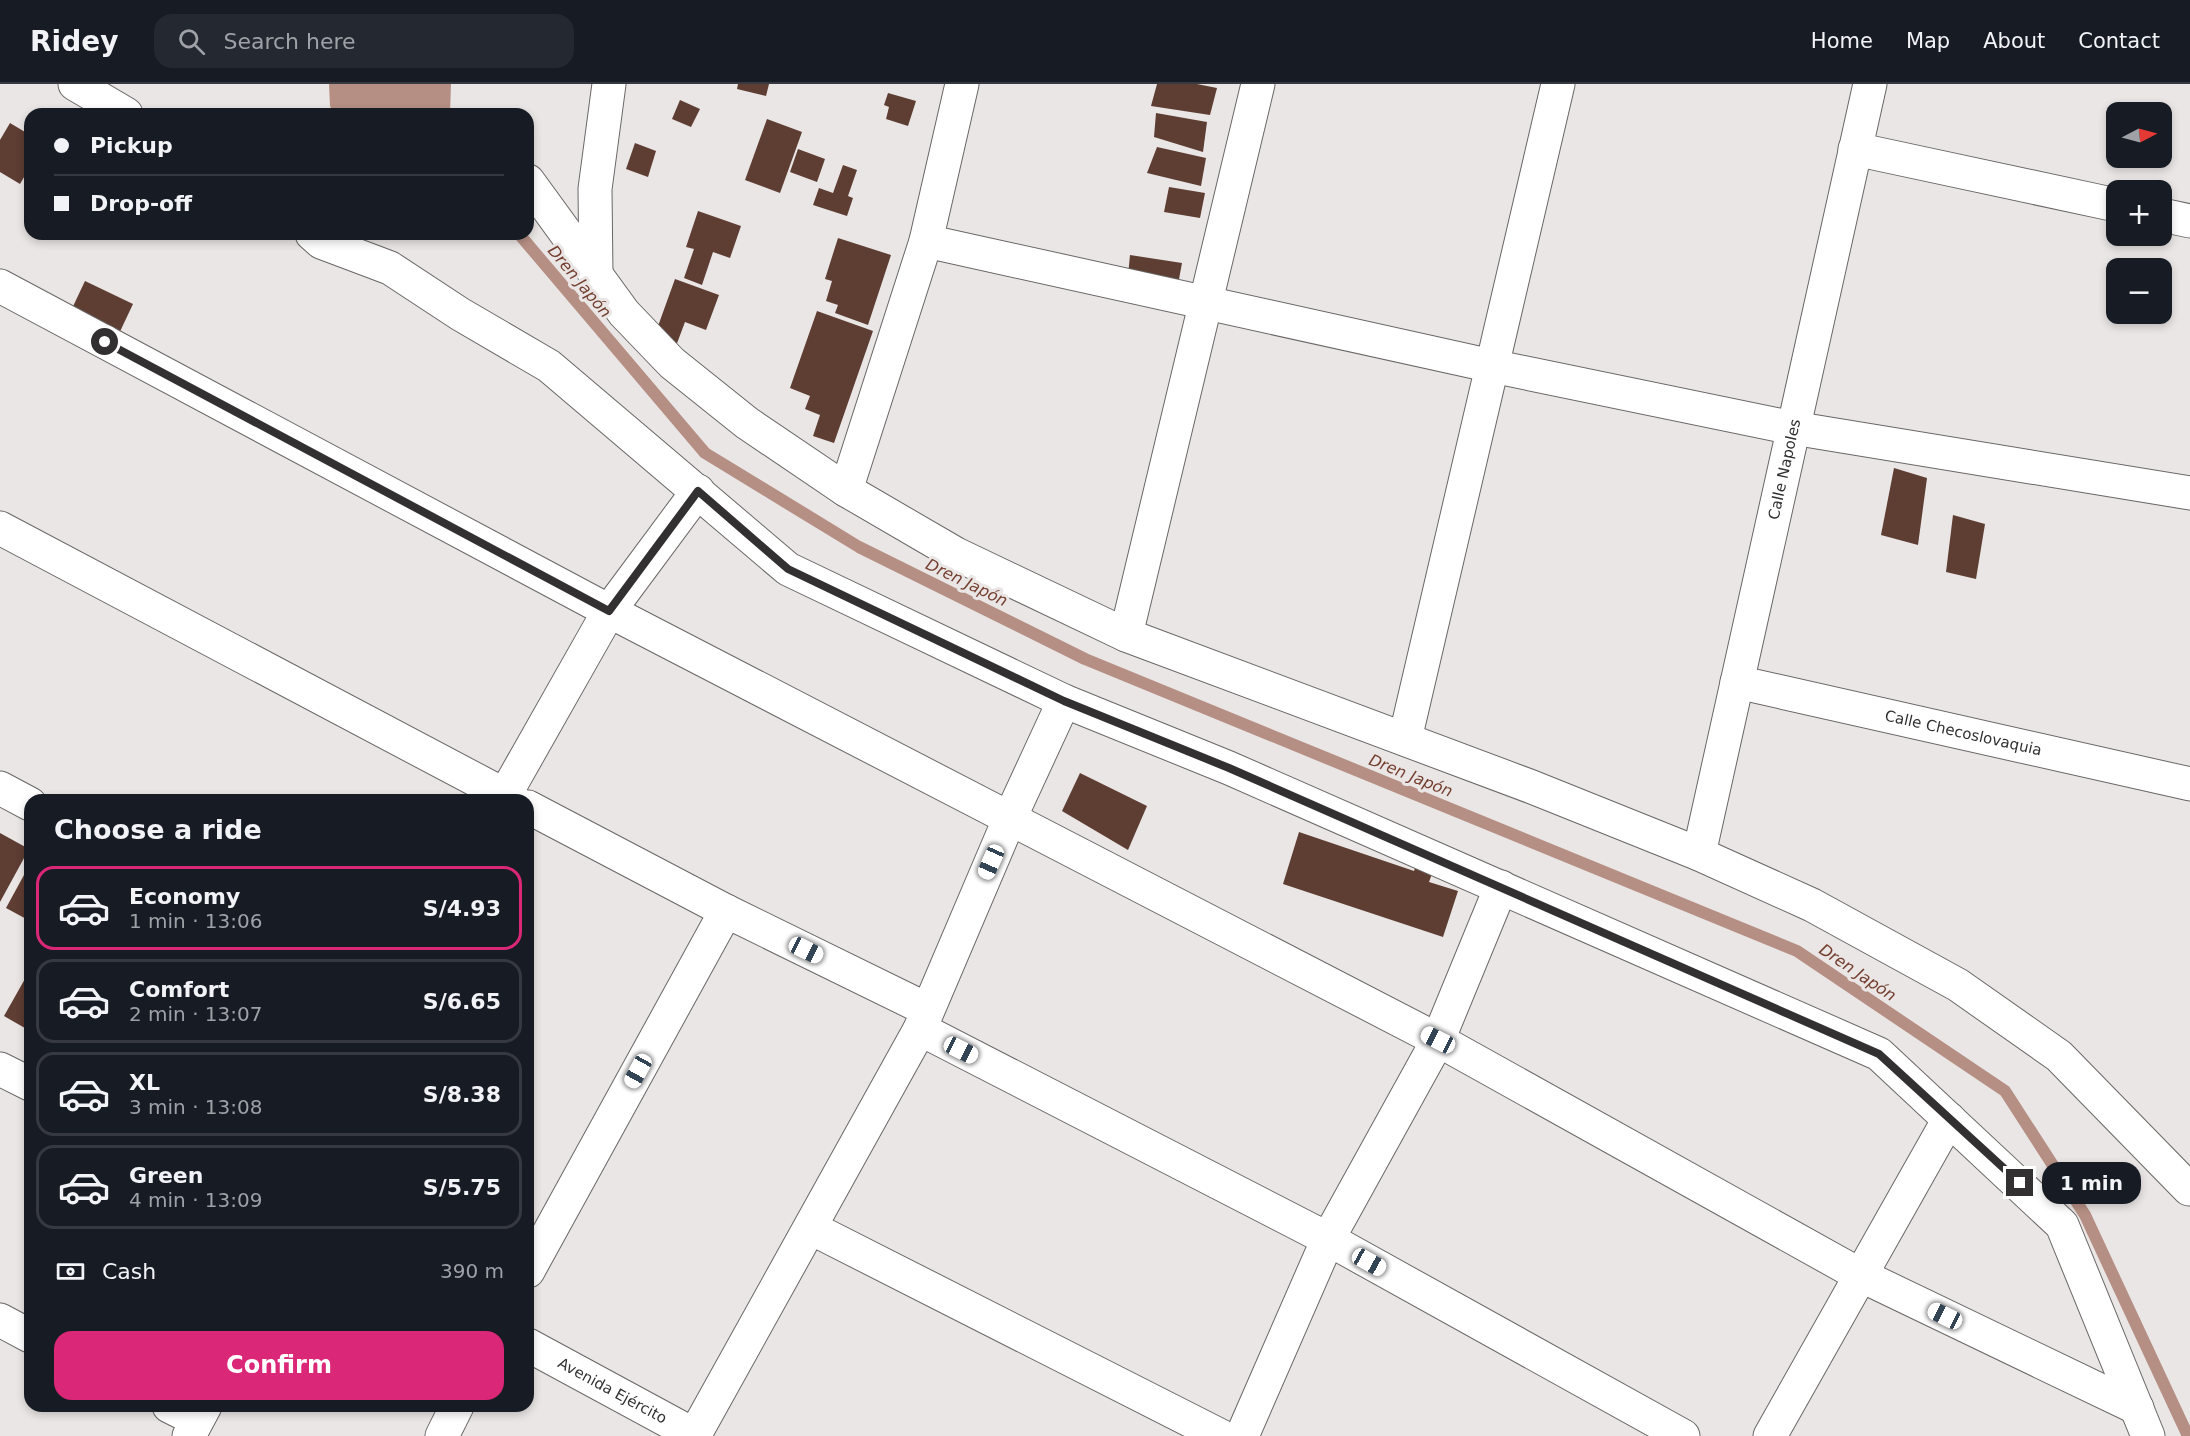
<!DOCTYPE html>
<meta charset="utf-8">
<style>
body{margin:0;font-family:"DejaVu Sans",sans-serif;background:#242831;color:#f1f3f6;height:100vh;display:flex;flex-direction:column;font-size:22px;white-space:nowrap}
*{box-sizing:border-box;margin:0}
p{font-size:20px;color:#9ea1a6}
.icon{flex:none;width:33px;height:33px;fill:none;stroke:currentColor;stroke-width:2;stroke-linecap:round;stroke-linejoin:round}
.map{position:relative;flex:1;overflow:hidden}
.sheet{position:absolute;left:24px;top:710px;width:510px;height:618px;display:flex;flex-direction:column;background:#171b24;border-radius:18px;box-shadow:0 3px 9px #0003}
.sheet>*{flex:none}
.guide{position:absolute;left:24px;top:24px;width:510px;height:132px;border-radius:18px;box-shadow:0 3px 9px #0003;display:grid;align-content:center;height:132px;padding:0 30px;background:#171b24}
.needle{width:39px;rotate:84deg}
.tools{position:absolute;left:2106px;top:18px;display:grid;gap:12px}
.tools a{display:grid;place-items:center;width:66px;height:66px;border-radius:12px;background:#171b24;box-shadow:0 3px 9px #0003;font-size:30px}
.end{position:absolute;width:27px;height:27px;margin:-14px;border:8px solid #323030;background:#fff;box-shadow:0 0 0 3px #fff}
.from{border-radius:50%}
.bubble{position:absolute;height:42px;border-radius:18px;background:#171b24;box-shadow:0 3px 9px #0003;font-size:20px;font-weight:700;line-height:42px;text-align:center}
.car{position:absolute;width:18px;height:36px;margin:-18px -9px;border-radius:8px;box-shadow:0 0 4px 2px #0007;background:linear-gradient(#fff 24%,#345 0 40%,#fff 0 76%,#345 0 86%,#fff 0)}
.guide b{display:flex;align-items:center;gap:21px;height:57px;font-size:22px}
.guide b+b{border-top:2px solid #363941}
.guide i{width:15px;height:15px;background:#f1f3f6}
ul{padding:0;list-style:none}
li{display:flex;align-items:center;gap:18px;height:84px;margin:0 12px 9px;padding:0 18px;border:3px solid #363941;border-radius:18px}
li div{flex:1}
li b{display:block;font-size:22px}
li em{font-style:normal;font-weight:700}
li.active{border-color:#db2777}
li>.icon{width:54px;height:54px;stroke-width:1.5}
h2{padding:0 30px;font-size:27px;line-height:72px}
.pay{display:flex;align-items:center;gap:15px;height:66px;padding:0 30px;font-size:22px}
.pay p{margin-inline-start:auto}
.action{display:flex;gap:12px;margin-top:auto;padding:12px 30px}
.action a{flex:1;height:69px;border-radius:18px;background:#db2777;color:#fff;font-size:24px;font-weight:700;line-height:69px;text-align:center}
header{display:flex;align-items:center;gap:36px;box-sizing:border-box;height:84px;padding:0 30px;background:#171b24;border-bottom:2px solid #363941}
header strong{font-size:28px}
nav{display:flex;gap:33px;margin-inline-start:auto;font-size:21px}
.search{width:420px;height:54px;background:#242831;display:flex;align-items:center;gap:15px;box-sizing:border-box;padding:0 21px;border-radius:18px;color:#9ea1a6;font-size:22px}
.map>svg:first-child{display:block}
</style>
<header>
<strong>Ridey</strong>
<div class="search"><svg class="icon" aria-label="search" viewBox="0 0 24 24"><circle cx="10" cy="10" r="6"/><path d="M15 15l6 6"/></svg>Search here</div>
<nav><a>Home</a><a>Map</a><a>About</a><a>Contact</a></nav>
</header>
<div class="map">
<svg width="2190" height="1352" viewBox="0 0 2190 1352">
<rect width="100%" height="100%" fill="#eae6e5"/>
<!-- water -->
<polygon fill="#b68f84" points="329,0 451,0 450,30 334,30 330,22"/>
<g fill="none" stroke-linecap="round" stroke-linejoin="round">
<!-- stream -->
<polyline stroke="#b68f84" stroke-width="12" points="519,150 705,369 859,463 1085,575 1797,867 2005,1007 2085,1131 2188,1352"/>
</g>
<!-- building -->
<g fill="#5e3d33">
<polygon points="738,0 769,0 766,12 737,5"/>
<polygon points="1157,0 1197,0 1217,4 1210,31 1151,22"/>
<polygon points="888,9 916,17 908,42 886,35 889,23 884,21"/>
<polygon points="680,16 700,25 691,43 672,35"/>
<polygon points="1156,29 1207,38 1203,68 1154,53"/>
<polygon points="767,35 802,48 780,109 745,96"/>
<polygon points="10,39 30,51 30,83 20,100 0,88 0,56"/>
<polygon points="635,59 656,67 648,93 626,85"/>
<polygon points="1157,63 1206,74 1201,102 1147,89"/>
<polygon points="798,65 825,75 817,98 790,88"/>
<polygon points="843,81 857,86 848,112 853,114 847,132 813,121 819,104 833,109"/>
<polygon points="1169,103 1205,109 1200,134 1164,128"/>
<polygon points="698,127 741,142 730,174 713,168 702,201 684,194 694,165 686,163"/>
<polygon points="838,154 891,171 868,241 835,229 838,221 826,217 832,197 825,195"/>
<polygon points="1130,171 1182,179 1177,206 1128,192"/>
<polygon points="675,195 719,211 706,246 685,238 673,270 653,256"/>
<polygon points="85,197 133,220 116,256 68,233"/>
<polygon points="817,227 873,247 834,359 813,352 820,331 805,325 810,312 790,304"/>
<polygon points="1894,384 1927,394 1918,461 1881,451"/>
<polygon points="1953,431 1985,440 1976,495 1946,488"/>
<polygon points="1080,689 1147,722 1128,766 1062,727"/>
<polygon points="1299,748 1414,787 1420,770 1437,776 1429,798 1458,807 1443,853 1283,800"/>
<polygon points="0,749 29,765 0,818"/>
<polygon points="30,780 30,837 6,824"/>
<polygon points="30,886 30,947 4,932"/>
</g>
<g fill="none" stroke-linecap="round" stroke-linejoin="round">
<defs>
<g id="street">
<polyline points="75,0 126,30"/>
<polyline points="1855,65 2116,121"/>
<polyline points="528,97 624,229 672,279 747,339 846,406 956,470 1126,551 1532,703 1699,770 1812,821 1958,901 2059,972 2189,1105"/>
<polyline points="2162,131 2190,137"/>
<polyline points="312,150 321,158 390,184 460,230 549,282 788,485 1064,617 1229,684 1879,970 2062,1141 2148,1352"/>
<polyline points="926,157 1492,282 1793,344 2190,409"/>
<polyline points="596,192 595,105 609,0"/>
<polyline points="0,202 609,527 1438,956 1860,1191 2137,1324"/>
<polyline points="846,406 926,157 962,0"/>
<polyline points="0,444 514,716"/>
<polyline points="1126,551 1258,0"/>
<path id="s1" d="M1737,598l453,102"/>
<polyline points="1405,655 1558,0"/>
<polyline points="0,704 30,720"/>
<polyline points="502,716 609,527 698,407"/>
<polyline points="528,723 726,827 926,925"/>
<path id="s2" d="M1699,770l171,-770"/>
<polyline points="920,945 1328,1155 1683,1352"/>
<polyline points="0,985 30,1000"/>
<polyline points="811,1144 1221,1352"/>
<polyline points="528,1187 726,827"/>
<polyline points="0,1236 30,1252"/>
<path id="s3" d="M528,1261l168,91"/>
<polyline points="169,1322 197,1336"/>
<polyline points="189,1352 205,1322"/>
<polyline points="442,1352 457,1322"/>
<polyline points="694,1352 920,945 1009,736 1064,617"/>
<polyline points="1242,1352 1328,1155 1438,956 1501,803"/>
<polyline points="1770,1352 1949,1035"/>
</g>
</defs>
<!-- street casing -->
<use href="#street" stroke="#6a6766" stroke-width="35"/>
<!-- street -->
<use href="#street" stroke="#fff" stroke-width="33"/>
</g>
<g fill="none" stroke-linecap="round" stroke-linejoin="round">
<!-- route -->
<polyline stroke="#323030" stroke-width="8" points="105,258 609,527 698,407 788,485 1064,617 1229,684 1879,970 2020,1099"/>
</g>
<g text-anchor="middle" stroke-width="6" stroke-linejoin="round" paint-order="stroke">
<!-- street labels -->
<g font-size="15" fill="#323030" stroke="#eae6e5">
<text dy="5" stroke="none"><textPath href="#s2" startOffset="394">Calle Napoles</textPath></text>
<text dy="5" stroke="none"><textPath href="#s1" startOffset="232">Calle Checoslovaquia</textPath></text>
<text dy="5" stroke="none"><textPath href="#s3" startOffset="96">Avenida Ejército</textPath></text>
</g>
<!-- water labels -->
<g font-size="16" font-style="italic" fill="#743e2e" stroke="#eae6e5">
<text transform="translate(580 197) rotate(50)" y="6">Dren Japón</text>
<text transform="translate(967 498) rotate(26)" y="6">Dren Japón</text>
<text transform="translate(1411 691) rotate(22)" y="6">Dren Japón</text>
<text transform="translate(1858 888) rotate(34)" y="6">Dren Japón</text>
</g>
</g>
</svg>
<div class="tools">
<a><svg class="needle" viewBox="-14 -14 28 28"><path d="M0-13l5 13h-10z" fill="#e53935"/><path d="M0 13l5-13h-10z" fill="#9ea1a6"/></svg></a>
<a>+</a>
<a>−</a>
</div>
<i class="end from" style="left:105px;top:258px"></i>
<i class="end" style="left:2020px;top:1099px"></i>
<div class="bubble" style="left:2042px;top:1078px;width:99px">1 min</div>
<i class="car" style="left:991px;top:778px;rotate:204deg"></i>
<i class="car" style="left:806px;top:866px;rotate:116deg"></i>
<i class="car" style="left:1438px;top:956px;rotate:297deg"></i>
<i class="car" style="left:961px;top:966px;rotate:117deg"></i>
<i class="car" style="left:638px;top:987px;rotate:209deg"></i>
<i class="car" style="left:1369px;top:1178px;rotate:119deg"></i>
<i class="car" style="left:1945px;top:1232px;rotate:296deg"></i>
<div class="guide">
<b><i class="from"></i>Pickup</b>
<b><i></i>Drop-off</b>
</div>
<section class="sheet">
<h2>Choose a ride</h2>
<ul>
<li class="active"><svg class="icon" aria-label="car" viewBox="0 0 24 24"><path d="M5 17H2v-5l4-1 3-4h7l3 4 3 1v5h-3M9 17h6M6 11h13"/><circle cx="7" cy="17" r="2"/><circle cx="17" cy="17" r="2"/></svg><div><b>Economy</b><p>1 min · 13:06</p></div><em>S/4.93</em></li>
<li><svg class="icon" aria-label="car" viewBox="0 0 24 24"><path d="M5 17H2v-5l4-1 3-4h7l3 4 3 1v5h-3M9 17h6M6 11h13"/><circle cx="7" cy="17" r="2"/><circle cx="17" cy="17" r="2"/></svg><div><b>Comfort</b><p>2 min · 13:07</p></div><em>S/6.65</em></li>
<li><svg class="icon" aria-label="car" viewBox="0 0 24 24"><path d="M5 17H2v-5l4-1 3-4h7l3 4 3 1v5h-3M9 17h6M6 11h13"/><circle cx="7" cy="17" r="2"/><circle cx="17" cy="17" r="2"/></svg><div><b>XL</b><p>3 min · 13:08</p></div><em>S/8.38</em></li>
<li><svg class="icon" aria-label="car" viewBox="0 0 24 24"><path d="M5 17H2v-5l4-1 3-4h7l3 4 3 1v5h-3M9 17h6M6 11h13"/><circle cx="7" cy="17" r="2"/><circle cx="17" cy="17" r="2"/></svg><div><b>Green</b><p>4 min · 13:09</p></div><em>S/5.75</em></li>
</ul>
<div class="pay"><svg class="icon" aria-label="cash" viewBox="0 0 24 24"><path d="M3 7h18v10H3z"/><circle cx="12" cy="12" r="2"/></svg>Cash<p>390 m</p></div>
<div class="action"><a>Confirm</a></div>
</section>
</div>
